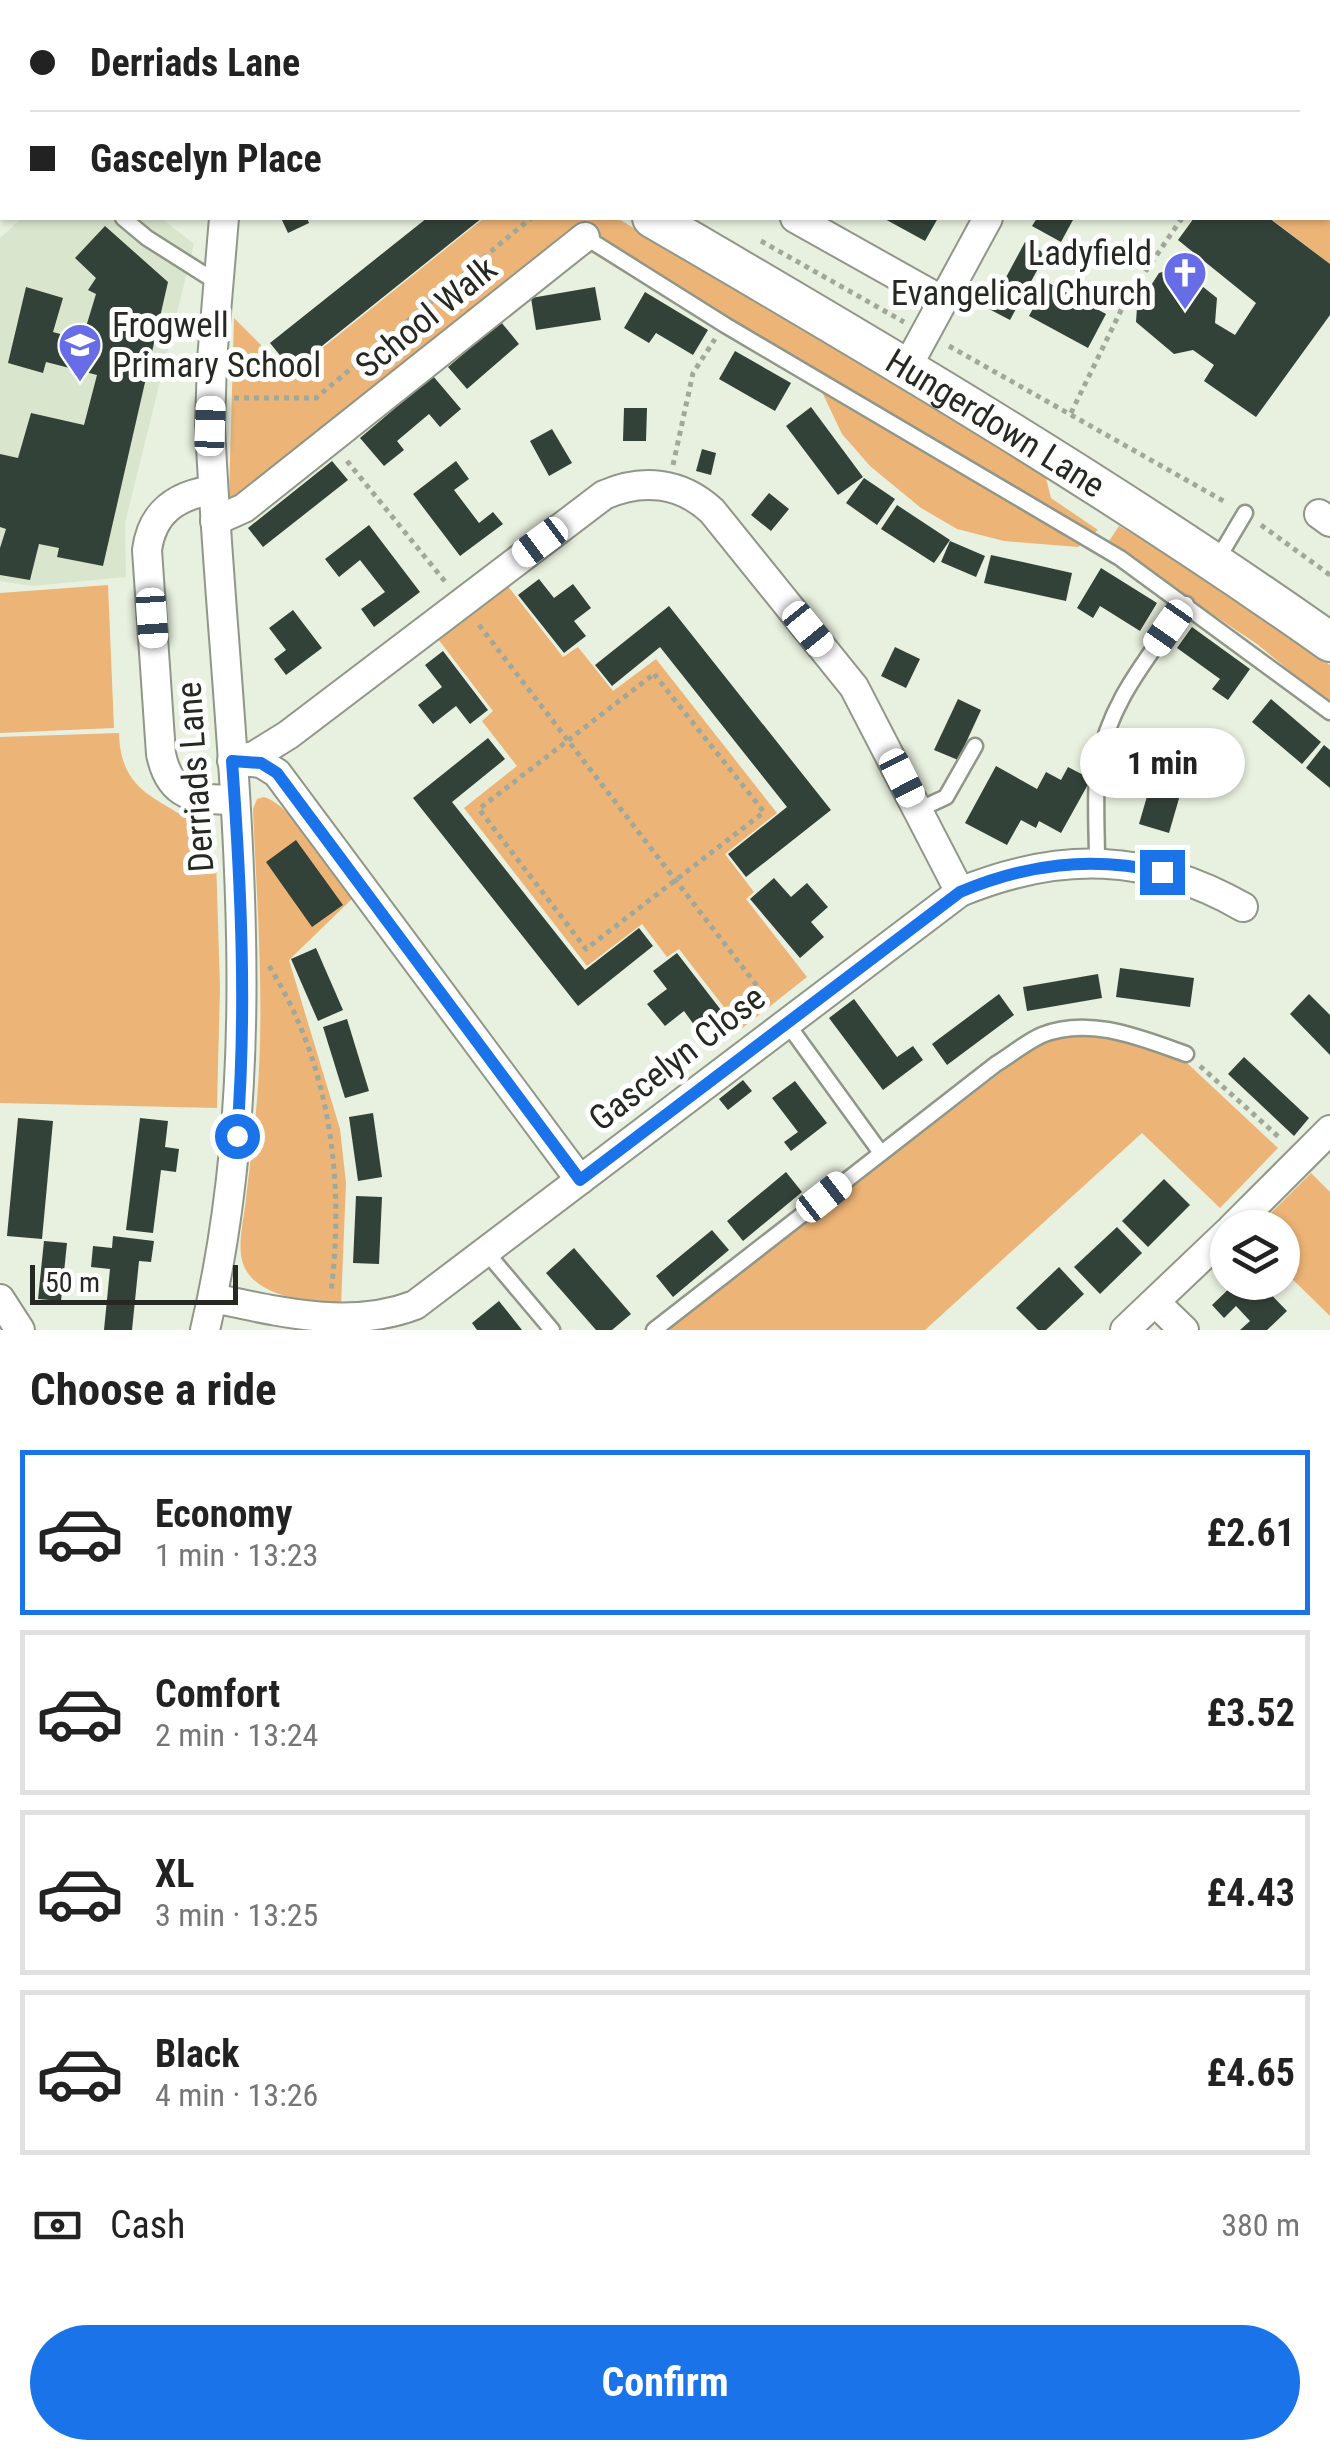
<!DOCTYPE html>
<meta charset="utf-8">
<style>
body{margin:0;font-family:"Roboto Condensed",sans-serif;background:#f2f2f2;color:#222;height:100vh;display:flex;flex-direction:column;font-size:38px;white-space:nowrap}
*{box-sizing:border-box;margin:0}
p{font-size:32px;color:#767676}
.icon{flex:none;width:55px;height:55px;fill:none;stroke:currentColor;stroke-width:2;stroke-linecap:round;stroke-linejoin:round}
.map{position:relative;height:1330px;overflow:hidden}
.drawer{display:flex;flex-direction:column;background:#fff;flex:1}
.drawer>*{flex:none}
.top-card{position:absolute;left:0px;top:0px;width:1330px;height:220px;box-shadow:0 2px 8px #0004;display:grid;align-content:center;height:220px;padding:0 30px;background:#fff}
.buttons{position:absolute;left:1210px;top:1210px;display:grid;gap:20px}
.buttons a{display:grid;place-items:center;width:90px;height:90px;border-radius:50%;background:#fff;box-shadow:0 2px 8px #0004;font-size:50px}
.scale{position:absolute;left:30px;bottom:25px;width:208px;box-sizing:border-box;padding-left:10px;border:5px solid #262922;border-top:0;font-size:28px;line-height:35px;white-space:nowrap;color:#262922;-webkit-text-stroke:8px #fff;paint-order:stroke}
.end{position:absolute;width:45px;height:45px;margin:-22px;border:12px solid #1a73e8;background:#fff;box-shadow:0 0 0 5px #fff}
.from{border-radius:50%}
.bubble{position:absolute;height:70px;border-radius:35px;background:#fff;box-shadow:0 2px 8px #0004;font-size:32px;font-weight:700;line-height:70px;text-align:center}
.car{position:absolute;width:30px;height:60px;margin:-30px -15px;border-radius:12px;box-shadow:0 0 8px 2px #0007;background:linear-gradient(#fff 24%,#345 0 40%,#fff 0 76%,#345 0 86%,#fff 0)}
.top-card b{display:flex;align-items:center;gap:35px;height:95px;font-size:38px}
.top-card b+b{border-top:2px solid #e0e0e0}
.top-card i{width:25px;height:25px;background:#222}
ul{padding:0;list-style:none}
li{display:flex;align-items:center;gap:30px;height:165px;margin:0 20px 15px;padding:0 10px;border:5px solid #e0e0e0;border-radius:0px}
li div{flex:1}
li b{display:block;font-size:38px}
li em{font-style:normal;font-weight:700}
li.selected{border-color:#1a73e8}
li>.icon{width:90px;height:90px;stroke-width:1.5}
h2{padding:0 30px;font-size:45px;line-height:120px}
.pay{display:flex;align-items:center;gap:25px;height:110px;padding:0 30px;font-size:38px}
.pay p{margin-inline-start:auto}
.button{display:flex;gap:20px;margin-top:auto;padding:20px 30px}
.button a{flex:1;height:115px;border-radius:60px;background:#1a73e8;color:#fff;font-size:40px;font-weight:700;line-height:115px;text-align:center}
.map>svg:first-child{display:block}
</style>
<div class="map">
<svg width="1330" height="1330" viewBox="0 0 1330 1330">
<rect width="100%" height="100%" fill="#e8f0df"/>
<!-- built -->
<polygon fill="#dae5cd" points="22,218 161,218 194,244 125,523 126,577 33,586 0,581 0,238"/>
<!-- green -->
<g fill="#edb477">
<polygon points="1328,126 1330,127 1330,264 1270,218 1328,218"/>
<polygon points="484,218 617,218 1045,474 1051,498 1098,530 1078,547 1004,541 957,529 921,508 870,466 842,434 821,390 592,253 554,271 234,526 229,497 234,318 290,374"/>
<polygon points="1119,526 1207,577 1330,665 1330,704 1257,644 1107,544"/>
<polygon points="504,581 563,657 578,647 613,691 656,659 777,813 725,854 754,892 746,899 807,977 741,1029 679,949 667,957 642,924 587,966 464,808 517,766 482,721 493,711 435,635"/>
<polygon points="108,585 114,728 0,733 0,593"/>
<path d="M119,733c2,82 74,60 97,125l4,130 -3,120 -217,-5v-366z"/>
<path d="M264,797c29,8 69,77 88,102l-63,61 51,169 6,54 -5,123c-31,-5 -90,-8 -99,-46 -4,-16 1,-37 3,-53 4,-36 9,-71 12,-107 8,-97 0,-194 -4,-291l4,-10z"/>
<polygon points="1072,1034 1103,1035 1187,1063 1278,1148 1220,1208 1142,1133 925,1330 667,1330 1040,1042"/>
<polygon points="1311,1173 1330,1192 1330,1316 1283,1270 1282,1228 1257,1227"/>
</g>
<!-- building -->
<g fill="#334238">
<polygon points="281,218 307,218 309,223 288,233"/>
<polygon points="427,218 482,218 292,370 270,343"/>
<polygon points="883,218 938,218 925,241"/>
<polygon points="1037,218 1074,218 1061,242 1032,226"/>
<polygon points="1194,218 1269,218 1330,264 1330,315 1256,417 1204,381 1214,365 1193,350 1174,354 1136,322 1137,307 1159,273 1178,267 1217,298 1215,323 1235,335 1256,303 1178,240"/>
<polygon points="105,226 168,282 103,566 57,557 59,548 39,544 30,580 0,575 0,548 6,529 0,527 0,454 18,458 31,413 84,425 97,375 46,362 43,373 8,363 26,287 63,298 53,332 82,340 96,294 88,290 96,278 75,258"/>
<polygon points="1025,242 1046,254 1010,320 989,309"/>
<polygon points="1047,282 1106,314 1088,348 1029,316"/>
<polygon points="595,287 601,320 536,330 531,298"/>
<polygon points="645,292 708,330 693,355 656,333 649,343 624,328"/>
<polygon points="501,322 519,344 467,389 448,367"/>
<polygon points="735,351 791,383 775,411 719,379"/>
<polygon points="433,376 461,409 440,427 429,414 397,441 404,450 384,466 360,438"/>
<polygon points="811,407 863,477 838,495 786,426"/>
<polygon points="624,408 647,408 646,441 623,441"/>
<polygon points="552,429 572,463 549,476 530,441"/>
<polygon points="702,449 716,453 711,475 696,471"/>
<polygon points="332,461 348,480 263,547 248,528"/>
<polygon points="456,461 469,479 454,490 479,523 493,512 503,524 460,556 413,494"/>
<polygon points="864,478 895,499 877,525 846,503"/>
<polygon points="769,493 789,509 771,531 751,515"/>
<polygon points="897,505 950,540 934,563 881,529"/>
<polygon points="369,525 420,592 374,627 361,609 385,592 360,560 339,577 325,559"/>
<polygon points="950,541 985,556 976,577 941,562"/>
<polygon points="991,555 1072,573 1066,601 984,583"/>
<polygon points="1101,568 1157,603 1140,631 1100,606 1093,618 1077,608"/>
<polygon points="539,579 554,598 573,584 591,608 574,621 586,636 564,653 518,595"/>
<polygon points="669,606 831,810 746,877 728,854 787,807 660,647 612,686 595,665"/>
<polygon points="293,610 322,648 286,675 274,659 286,650 269,628"/>
<polygon points="1192,627 1250,669 1228,700 1212,689 1220,679 1177,648"/>
<polygon points="895,647 920,659 906,688 881,676"/>
<polygon points="443,651 488,710 470,724 456,706 433,724 418,705 442,687 425,665"/>
<polygon points="958,699 981,710 958,760 934,750"/>
<polygon points="1271,699 1321,742 1302,764 1252,722"/>
<polygon points="488,738 505,759 452,802 585,970 639,928 653,946 578,1006 413,798"/>
<polygon points="1324,745 1330,750 1330,788 1306,768"/>
<polygon points="1159,755 1189,764 1169,833 1139,824"/>
<polygon points="996,766 1037,789 1046,772 1061,780 1068,767 1091,779 1061,833 1039,821 1036,828 1021,820 1007,845 965,823"/>
<polygon points="296,840 343,905 312,927 266,862"/>
<polygon points="774,878 791,897 807,883 828,907 811,922 824,937 800,958 750,899"/>
<polygon points="316,948 343,1010 318,1021 291,959"/>
<polygon points="677,953 724,1014 700,1033 684,1011 665,1026 647,1004 667,989 653,971"/>
<polygon points="1120,968 1194,978 1190,1007 1116,997"/>
<polygon points="1098,974 1102,998 1027,1011 1023,987"/>
<polygon points="999,994 1014,1015 947,1065 932,1044"/>
<polygon points="1309,994 1330,1015 1330,1055 1290,1014"/>
<polygon points="854,999 897,1057 913,1046 923,1060 883,1090 829,1018"/>
<polygon points="347,1019 369,1091 345,1098 323,1027"/>
<polygon points="1244,1057 1309,1118 1294,1136 1228,1074"/>
<polygon points="743,1080 752,1091 728,1110 719,1099"/>
<polygon points="795,1081 827,1123 791,1151 784,1142 798,1132 772,1098"/>
<polygon points="373,1113 382,1177 358,1181 349,1117"/>
<polygon points="18,1118 53,1121 42,1239 7,1236"/>
<polygon points="140,1118 168,1121 165,1147 179,1149 176,1172 161,1170 153,1233 126,1230"/>
<polygon points="786,1172 802,1192 743,1241 727,1221"/>
<polygon points="1164,1179 1190,1205 1148,1247 1122,1221"/>
<polygon points="356,1196 382,1197 379,1264 353,1263"/>
<polygon points="1117,1227 1142,1253 1100,1294 1074,1267"/>
<polygon points="712,1230 729,1250 673,1297 656,1276"/>
<polygon points="113,1236 154,1241 151,1262 139,1261 132,1330 104,1330 110,1269 91,1267 93,1246 112,1248"/>
<polygon points="44,1241 67,1243 61,1301 38,1299"/>
<polygon points="574,1248 631,1314 612,1330 596,1330 546,1273"/>
<polygon points="1059,1267 1084,1294 1046,1330 1038,1330 1016,1308"/>
<polygon points="1236,1282 1259,1282 1287,1311 1267,1330 1240,1330 1250,1321 1236,1306 1224,1318 1212,1305"/>
<polygon points="499,1301 522,1330 477,1330 472,1323"/>
</g>
<g fill="none" stroke-linecap="round" stroke-linejoin="round">
<defs>
<g id="lane">
<polyline points="123,218 147,238 218,283"/>
<polyline points="585,237 725,325 1120,558 1330,712"/>
<polyline points="1216,562 1245,513"/>
<polyline points="918,810 946,797 975,746"/>
<path d="M1097,862c0,-28 -2,-58 0,-86 6,-67 52,-120 89,-172"/>
<polyline points="786,1022 881,1153"/>
<polyline points="487,1253 552,1330"/>
<path d="M654,1330l342,-266c15,-9 30,-22 46,-29 47,-19 99,3 144,19"/>
</g>
<g id="street">
<polyline points="66,2 68,0"/>
<polyline points="1110,2 1111,0"/>
<polyline points="0,69 2,66"/>
<polyline points="0,113 2,115"/>
<polyline points="795,218 941,300"/>
<polyline points="907,367 988,218"/>
<path d="M213,490c-36,5 -61,22 -66,60l14,204c9,44 34,45 74,46"/>
<polyline points="1319,514 1330,522"/>
<polyline points="215,521 244,508 585,237"/>
<path d="M232,761l22,-5 34,-21 316,-240c38,-17 77,-13 108,16l142,176 106,205"/>
<polyline points="239,761 261,763 277,773 580,1180"/>
<polyline points="1232,1228 1330,1130"/>
<path d="M213,1298c67,14 137,32 202,7l545,-413c100,-41 188,-39 283,15"/>
<polyline points="0,1299 20,1330"/>
<polyline points="1156,1303 1184,1330"/>
<path d="M205,1330c71,-298 19,-603 5,-904l2,-66 12,-142"/>
<polyline points="1125,1330 1228,1232"/>
</g>
<g id="secondary">
<polyline points="274,0 279,2"/>
<path id="s1" d="M652,218c230,134 460,270 678,424"/>
</g>
</defs>
<!-- lane casing -->
<use href="#lane" stroke="#909788" stroke-width="19"/>
<!-- street casing -->
<use href="#street" stroke="#909788" stroke-width="32"/>
<!-- secondary casing -->
<use href="#secondary" stroke="#909788" stroke-width="42"/>
<!-- path -->
<g stroke="#a1a89a" stroke-width="5" stroke-dasharray="5 5" stroke-linecap="butt">
<polyline points="334,0 338,2"/>
<polyline points="1328,21 1330,18"/>
<polyline points="761,241 904,322"/>
<polyline points="949,346 1227,503"/>
<polyline points="234,398 316,398 531,218"/>
<polyline points="1071,413 1126,300 1182,218"/>
<polyline points="347,461 447,584"/>
<polyline points="673,465 693,373 715,339"/>
<polyline points="1261,525 1330,575"/>
<polyline points="479,625 771,1004"/>
<polygon points="654,674 764,812 586,949 479,809"/>
<path d="M269,966c61,97 76,213 62,326"/>
<polyline points="1200,1066 1281,1139"/>
</g>
<!-- lane -->
<use href="#lane" stroke="#fff" stroke-width="14"/>
<!-- street -->
<use href="#street" stroke="#fff" stroke-width="28"/>
<!-- secondary -->
<use href="#secondary" stroke="#fff" stroke-width="38"/>
</g>
<g fill="none" stroke-linecap="round" stroke-linejoin="round">
<!-- route -->
<path stroke="#1a73e8" stroke-width="12" d="M237,1136c10,-125 4,-250 -5,-375l29,2 16,10 303,407 380,-288c66,-28 131,-36 202,-20"/>
</g>
<!-- icons -->
<defs>
<symbol id="church-pin" viewBox="-11 -11 22 30"><path d="M0 17L-7.5 6A9.5 9.5 0 1 1 7.5 6Z" fill="#666de6" stroke="#fff"/><path d="M-1.2-6h2.4v3.5h3.3v2.4h-3.3V6h-2.4V-.1h-3.3v-2.4h3.3Z" fill="#fff"/></symbol>
<symbol id="school-pin" viewBox="-11 -11 22 30"><path d="M0 17L-7.5 6A9.5 9.5 0 1 1 7.5 6Z" fill="#666de6" stroke="#fff"/><path d="M0-5L7-2L0 1L-7-2ZM-4 1L0 2.5L4 1V4Q0 6-4 4Z" fill="#fff"/></symbol>
</defs>
<g fill-rule="evenodd">
<use href="#church-pin" x="1160" y="248" width="50" height="68"/>
<use href="#school-pin" x="55" y="320" width="50" height="68"/>
</g>
<g text-anchor="middle" stroke-width="10" stroke-linejoin="round" paint-order="stroke">
<!-- poi labels -->
<g font-size="35" fill="#262922" stroke="#fff" text-anchor="end">
<text x="1152" y="265">Ladyfield<tspan x="1152" dy="40">Evangelical Church</tspan></text>
<text x="112" y="337" text-anchor="start">Frogwell<tspan x="112" dy="40">Primary School</tspan></text>
</g>
<!-- street labels -->
<g font-size="35" fill="#262922" stroke="#fff">
<text transform="translate(426 317) rotate(-39)" y="12">School Walk</text>
<text dy="12" stroke="none"><textPath href="#s1" startOffset="400">Hungerdown Lane</textPath></text>
<text transform="translate(195 777) rotate(-94)" y="12">Derriads Lane</text>
<text transform="translate(677 1058) rotate(-38)" y="12">Gascelyn Close</text>
</g>
</g>
</svg>
<div class="buttons">
<a><svg class="icon" aria-label="layers" viewBox="0 0 24 24"><path d="M12 4l9 5-9 5-9-5zM3 14l9 5 9-5"/></svg></a>
</div>
<div class="scale">50 m</div>
<i class="end from" style="left:237px;top:1136px"></i>
<i class="end" style="left:1162px;top:872px"></i>
<div class="bubble" style="left:1080px;top:728px;width:165px">1 min</div>
<i class="car" style="left:210px;top:426px;rotate:2deg"></i>
<i class="car" style="left:540px;top:542px;rotate:233deg"></i>
<i class="car" style="left:152px;top:618px;rotate:176deg"></i>
<i class="car" style="left:1168px;top:628px;rotate:215deg"></i>
<i class="car" style="left:808px;top:629px;rotate:141deg"></i>
<i class="car" style="left:902px;top:778px;rotate:153deg"></i>
<i class="car" style="left:824px;top:1197px;rotate:52deg"></i>
<div class="top-card">
<b><i class="from"></i>Derriads Lane</b>
<b><i></i>Gascelyn Place</b>
</div>
</div>
<section class="drawer">
<h2>Choose a ride</h2>
<ul>
<li class="selected"><svg class="icon" aria-label="car" viewBox="0 0 24 24"><path d="M5 17H2v-5l4-1 3-4h7l3 4 3 1v5h-3M9 17h6M6 11h13"/><circle cx="7" cy="17" r="2"/><circle cx="17" cy="17" r="2"/></svg><div><b>Economy</b><p>1 min · 13:23</p></div><em>£2.61</em></li>
<li><svg class="icon" aria-label="car" viewBox="0 0 24 24"><path d="M5 17H2v-5l4-1 3-4h7l3 4 3 1v5h-3M9 17h6M6 11h13"/><circle cx="7" cy="17" r="2"/><circle cx="17" cy="17" r="2"/></svg><div><b>Comfort</b><p>2 min · 13:24</p></div><em>£3.52</em></li>
<li><svg class="icon" aria-label="car" viewBox="0 0 24 24"><path d="M5 17H2v-5l4-1 3-4h7l3 4 3 1v5h-3M9 17h6M6 11h13"/><circle cx="7" cy="17" r="2"/><circle cx="17" cy="17" r="2"/></svg><div><b>XL</b><p>3 min · 13:25</p></div><em>£4.43</em></li>
<li><svg class="icon" aria-label="car" viewBox="0 0 24 24"><path d="M5 17H2v-5l4-1 3-4h7l3 4 3 1v5h-3M9 17h6M6 11h13"/><circle cx="7" cy="17" r="2"/><circle cx="17" cy="17" r="2"/></svg><div><b>Black</b><p>4 min · 13:26</p></div><em>£4.65</em></li>
</ul>
<div class="pay"><svg class="icon" aria-label="cash" viewBox="0 0 24 24"><path d="M3 7h18v10H3z"/><circle cx="12" cy="12" r="2"/></svg>Cash<p>380 m</p></div>
<div class="button"><a>Confirm</a></div>
</section>
